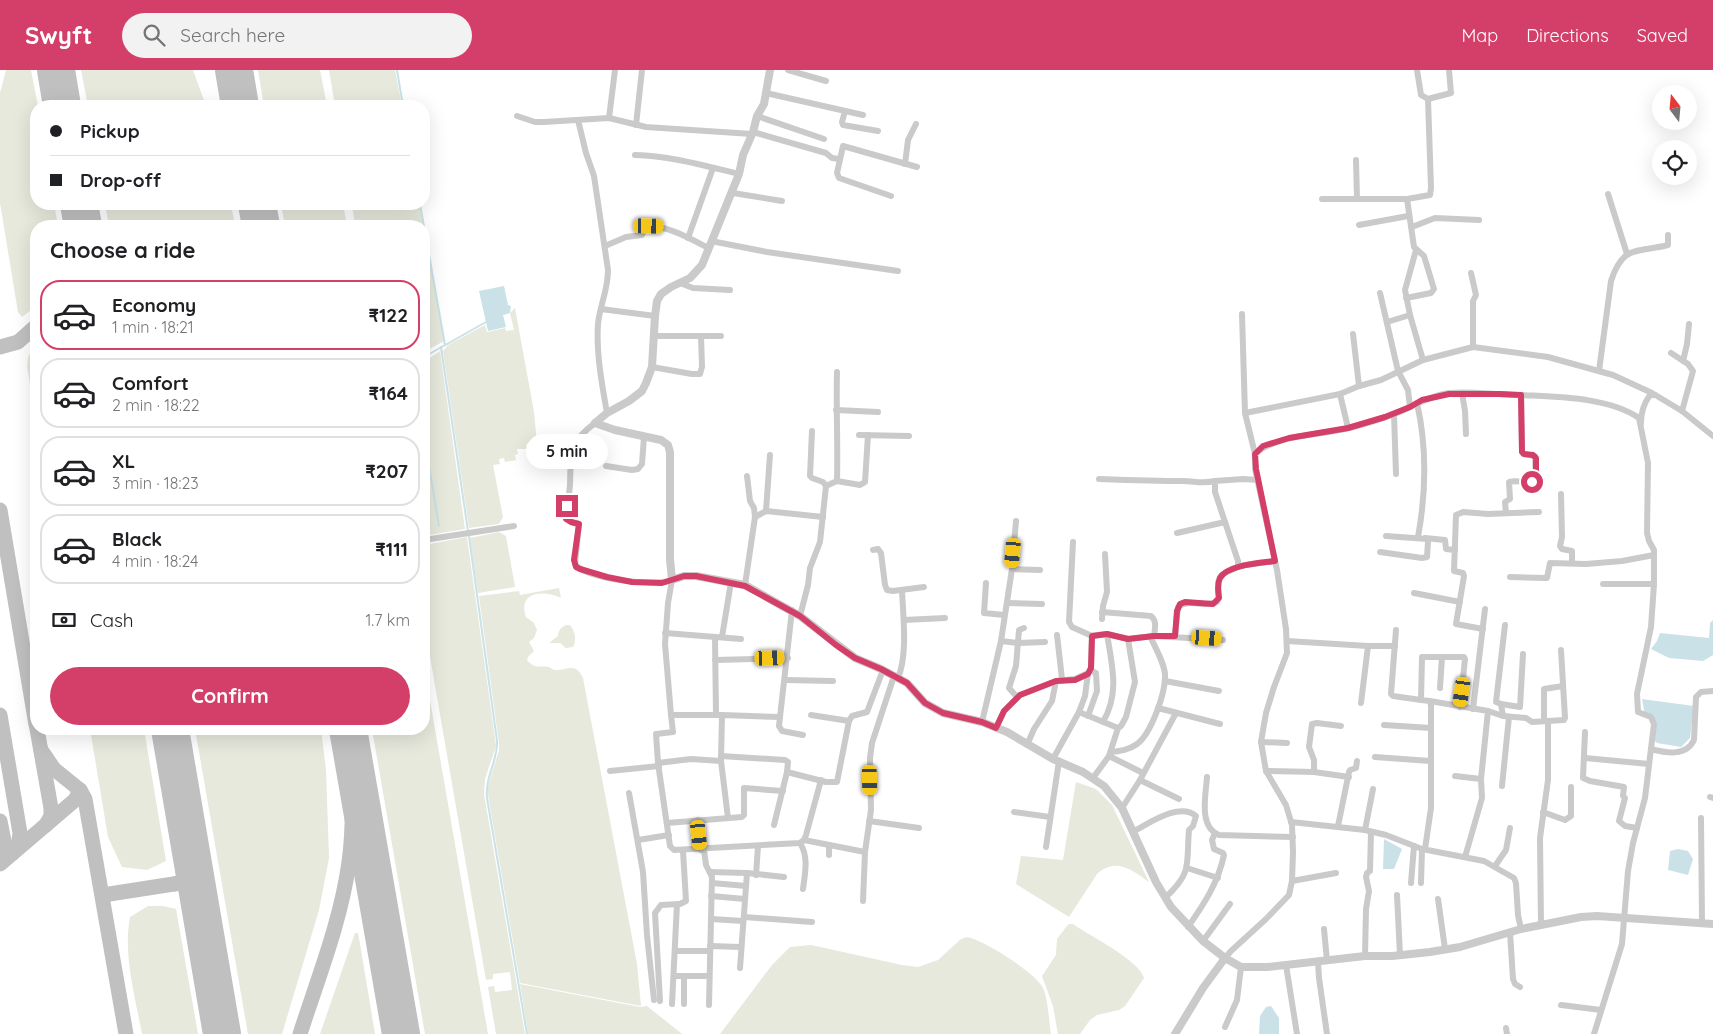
<!DOCTYPE html>
<meta charset="utf-8">
<style>
body{margin:0;font-family:Quicksand,sans-serif;background:#f2f2f2;color:#202124;height:100vh;display:flex;flex-direction:column;font-size:19px;white-space:nowrap}
*{box-sizing:border-box;margin:0}
p{font-size:16px;color:#757577}
.icon{flex:none;width:28px;height:28px;fill:none;stroke:currentColor;stroke-width:2;stroke-linecap:round;stroke-linejoin:round}
.map{position:relative;flex:1;overflow:hidden}
.sheet{position:absolute;left:30px;top:150px;width:400px;height:515px;display:flex;flex-direction:column;background:#fff;border-radius:20px;box-shadow:0 5px 20px #0002}
.sheet>*{flex:none}
.banner{position:absolute;left:30px;top:30px;width:400px;height:110px;border-radius:20px;box-shadow:0 5px 20px #0002;display:grid;align-content:center;height:110px;padding:0 20px;background:#fff}
.needle{width:32px;rotate:344deg}
.fabs{position:absolute;left:1652px;top:15px;display:grid;gap:10px}
.fabs a{display:grid;place-items:center;width:45px;height:45px;border-radius:50%;background:#fff;box-shadow:0 5px 20px #0002;font-size:25px}
.end{position:absolute;width:22px;height:22px;margin:-11px;border:6px solid #d43f69;background:#fff;box-shadow:0 0 0 2px #fff}
.from{border-radius:50%}
.bubble{position:absolute;height:35px;border-radius:18px;background:#fff;box-shadow:0 5px 20px #0002;font-size:16px;font-weight:800;line-height:35px;text-align:center}
.car{position:absolute;width:15px;height:30px;margin:-15px -8px;border-radius:6px;box-shadow:0 0 4px 1px #0007;background:linear-gradient(#f5c518 24%,#345 0 40%,#f5c518 0 76%,#345 0 86%,#f5c518 0)}
.banner b{display:flex;align-items:center;gap:18px;height:48px;font-size:19px}
.banner b+b{border-top:1px solid #e0e0e0}
.banner i{width:12px;height:12px;background:#202124}
ul{padding:0;list-style:none}
li{display:flex;align-items:center;gap:15px;height:70px;margin:0 10px 8px;padding:0 10px;border:2px solid #e0e0e0;border-radius:20px}
li div{flex:1}
li b{display:block;font-size:19px}
li em{font-style:normal;font-weight:800}
li.on{border-color:#d43f69}
li>.icon{width:45px;height:45px;stroke-width:1.5}
h2{padding:0 20px;font-size:22px;line-height:60px}
.pay{display:flex;align-items:center;gap:12px;height:55px;padding:0 20px;font-size:19px}
.pay p{margin-inline-start:auto}
.button{display:flex;gap:10px;margin-top:auto;padding:10px 20px}
.button a{flex:1;height:58px;border-radius:30px;background:#d43f69;color:#fff;font-size:20px;font-weight:800;line-height:58px;text-align:center}
header{display:flex;align-items:center;gap:30px;box-sizing:border-box;height:70px;padding:0 25px;background:#d43f69;color:#fff}
header strong{font-size:24px}
nav{display:flex;gap:28px;margin-inline-start:auto;font-size:18px}
.search{width:350px;height:45px;background:#f2f2f2;display:flex;align-items:center;gap:12px;box-sizing:border-box;padding:0 18px;border-radius:28px;color:#757577;font-size:19px}
.map>svg:first-child{display:block}
</style>
<header>
<strong>Swyft</strong>
<div class="search"><svg class="icon" aria-label="search" viewBox="0 0 24 24"><circle cx="10" cy="10" r="6"/><path d="M15 15l6 6"/></svg>Search here</div>
<nav><a>Map</a><a>Directions</a><a>Saved</a></nav>
</header>
<div class="map">
<svg width="1713" height="964" viewBox="0 0 1713 964">
<rect width="100%" height="100%" fill="#fff"/>
<!-- green -->
<g fill="#e6e9dc">
<polygon points="6,0 31,0 38,36 36,36 36,134 54,134 58,156 36,156 36,236 22,247 18,242 0,133 0,23"/>
<polygon points="81,0 193,0 206,36 88,36"/>
<polygon points="258,0 320,0 327,36 264,36"/>
<polygon points="329,0 395,0 402,36 335,36"/>
<polygon points="105,134 231,134 235,156 109,156"/>
<polygon points="281,134 343,134 347,156 285,156"/>
<polygon points="352,134 419,134 423,156 355,156"/>
<polygon points="424,161 444,271 424,282 425,291 440,281 465,459 424,466"/>
<polygon points="515,238 534,342 537,374 534,375 534,372 526,374 527,379 517,379 518,384 515,385 516,390 505,392 504,388 499,389 500,394 493,395 503,447 499,454 469,458 443,281 448,275 485,255 487,262 505,258 506,261 514,260 510,243"/>
<polygon points="36,275 36,348 27,297 28,287"/>
<polygon points="499,462 506,466 515,517 478,523 470,468"/>
<polygon points="467,467 496,676 485,709 484,724 525,964 496,964 488,917 494,916 495,922 512,920 510,902 493,904 493,909 486,910 424,552 424,475"/>
<path d="M559,518l2,10c-17,-8 -44,-7 -35,19l8,6 3,7 -3,8 -5,4 5,9 -6,6 -1,3c9,10 11,5 22,7 3,1 3,3 7,3 13,0 19,-8 27,8l54,286 4,42 -121,-23 -33,-194 12,-39v-6l-20,-148 40,-5 1,4z"/>
<path d="M566,555h4c5,6 7,15 3,22l-7,1 -6,-5h-11l9,-7c0,-6 4,-9 8,-11z"/>
<polygon points="424,596 488,964 425,964 372,659 424,659"/>
<polygon points="90,659 144,659 166,791 147,800 122,797 108,767"/>
<polygon points="195,659 321,659 326,700 329,788 319,840 282,964 248,964"/>
<path d="M1076,712l20,7 16,16 37,77c-17,-12 -33,-25 -52,-8l-28,43 -53,-33 5,-28 42,4z"/>
<path d="M148,836h15l13,3 22,125h-56c-7,-38 -19,-79 -12,-117z"/>
<path d="M1069,854h4c17,12 66,36 71,54l-19,28 -6,4 -22,5 -7,5 -10,14h-22l-5,-28 -11,-30 14,-21 1,-16 10,-13z"/>
<polygon points="355,863 358,863 360,874 375,964 320,964"/>
<path d="M967,867c17,3 69,36 76,51 5,10 6,34 8,46h-331l52,-69 18,-18 21,-2 91,20 16,2 20,-7 23,-21z"/>
<polygon points="520,914 640,937 647,936 682,964 528,964"/>
</g>
<!-- water -->
<g fill="#cae2e7">
<polygon points="504,216 508,235 511,236 510,243 503,245 506,257 488,261 479,221"/>
<polygon points="1713,550 1713,585 1703,591 1669,588 1651,579 1657,571 1660,563 1709,568 1710,553"/>
<polygon points="1642,629 1694,636 1690,668 1681,677 1657,673 1651,667 1651,649 1645,645"/>
<polygon points="1384,769 1402,779 1394,799 1383,799"/>
<polygon points="1678,779 1688,781 1693,789 1688,805 1668,800 1670,781"/>
<polygon points="1271,936 1279,948 1279,964 1259,964 1260,946 1266,937"/>
</g>
<g fill="none" stroke-linecap="round" stroke-linejoin="round">
<!-- stream -->
<g stroke="#cae2e7" stroke-width="2">
<polyline points="397,0 403,36"/>
<polyline points="420,134 445,275"/>
<polyline points="441,277 468,461"/>
<polyline points="424,287 486,252"/>
<polyline points="424,366 439,456"/>
<path d="M469,466l28,205c1,20 -12,35 -10,57l40,236"/>
</g>
<!-- taxiway -->
<g stroke="#c0c0c0" stroke-width="15">
<polyline points="0,277 18,272 36,256"/>
<polyline points="0,440 36,655"/>
<polyline points="0,645 20,763 19,771 13,783"/>
<polyline points="37,659 51,738 51,746 46,755"/>
<polyline points="41,680 54,699 80,720 85,729 126,964"/>
<polyline points="0,751 4,771 0,787"/>
<polyline points="0,794 75,730 80,720"/>
<path d="M175,814c11,-4 19,-8 18,-22"/>
<polyline points="103,825 180,813 186,814 193,817 199,829"/>
<path d="M300,964c18,-56 41,-113 49,-172 6,-45 3,-89 -2,-133"/>
</g>
<!-- runway -->
<g stroke="#c0c0c0" stroke-width="38">
<polyline points="56,0 62,36"/>
<polyline points="234,0 240,36"/>
<polyline points="79,134 83,156"/>
<polyline points="257,134 261,156"/>
<polyline points="170,659 222,964"/>
<polyline points="348,659 401,964"/>
</g>
<!-- minor -->
<g stroke="#cacaca" stroke-width="6">
<polyline points="788,0 826,11"/>
<polyline points="1417,0 1421,25 1428,29 1451,23 1449,0"/>
<polyline points="766,23 863,45"/>
<polyline points="845,41 842,52 843,55 878,61"/>
<polyline points="517,46 535,52 544,52 609,48 646,57 752,64"/>
<polyline points="757,46 824,69"/>
<polyline points="609,48 615,0"/>
<path d="M578,50l8,33 8,23 14,94c0,21 -8,34 -10,54 -2,29 4,61 9,89"/>
<polyline points="636,55 642,0"/>
<polyline points="753,62 826,83 832,88 839,89"/>
<path d="M635,85c36,1 70,11 104,19"/>
<polyline points="1356,90 1357,129"/>
<polyline points="905,94 908,70 916,54"/>
<polyline points="733,123 782,131"/>
<polyline points="1608,124 1627,184"/>
<polyline points="891,126 839,108 837,103 843,76 917,97"/>
<polyline points="1322,129 1407,129 1430,125 1431,118 1428,29"/>
<polyline points="1359,155 1408,146"/>
<polyline points="1412,157 1435,148 1479,150"/>
<polyline points="688,168 713,98"/>
<polyline points="711,171 767,182 898,201"/>
<path d="M605,176l21,-9 16,-2 2,-6c17,-8 49,11 64,19"/>
<polyline points="1416,180 1405,220 1410,245 1423,290"/>
<polyline points="1471,203 1476,225 1473,231 1473,277"/>
<polyline points="680,213 693,218 730,220"/>
<polyline points="1380,223 1398,301 1408,320 1410,337"/>
<polyline points="1406,228 1431,223 1434,219 1424,186 1414,177 1407,129"/>
<polyline points="601,239 655,246"/>
<polyline points="1242,244 1245,343"/>
<polyline points="1387,252 1410,245"/>
<polyline points="1353,264 1359,316"/>
<polyline points="654,266 721,266"/>
<polyline points="1671,283 1688,294 1693,301 1682,341"/>
<polyline points="1683,291 1687,274 1689,254"/>
<polyline points="652,297 692,304 700,304 702,297 701,266"/>
<path d="M1599,301l12,-90c12,-37 26,-28 57,-36v-10"/>
<polyline points="1462,323 1465,341 1466,364"/>
<polyline points="1340,324 1348,358"/>
<path d="M1417,333c10,44 9,90 1,134"/>
<polyline points="836,340 878,342"/>
<polyline points="1394,344 1396,404"/>
<path d="M595,353c-27,20 -24,31 -25,62 -1,11 -3,22 -5,32l6,5 8,2 -4,40c11,15 80,23 97,16l-4,23 -3,41 6,71"/>
<path d="M1641,353c0,-10 3,-20 9,-28h5"/>
<polyline points="859,365 909,366"/>
<polyline points="1255,384 1245,343 1340,324 1359,316 1381,310 1423,290 1473,277 1548,287 1613,305 1652,323 1682,341 1713,366"/>
<polyline points="606,396 632,400 638,399 642,394 644,367"/>
<path d="M1099,409c28,1 56,2 84,2 11,0 20,3 32,0"/>
<polyline points="837,411 860,415 865,412 868,365"/>
<path d="M826,416l11,-5c1,-37 -1,-73 0,-109"/>
<polyline points="1561,424 1562,467 1560,476 1562,479 1572,481 1572,493"/>
<polyline points="766,441 770,385"/>
<path d="M1506,443l-1,-11 5,-3 -1,-17c8,-3 20,3 27,-3l-1,-23 -12,-2 -1,-2 -1,-57"/>
<polyline points="755,447 766,441 823,447"/>
<polyline points="1177,463 1225,452"/>
<polyline points="1425,468 1445,470 1446,479 1455,480"/>
<polyline points="424,470 514,456"/>
<polyline points="1073,472 1069,552 1072,557 1092,566"/>
<polyline points="873,480 878,479 881,483 885,515 887,520 893,521 924,517"/>
<polyline points="1380,482 1422,488 1427,487 1428,472 1427,469 1386,466"/>
<polyline points="1238,496 1275,491"/>
<polyline points="1012,499 1016,451"/>
<polyline points="1510,507 1547,508 1550,493 1586,494 1622,491 1654,485"/>
<polyline points="986,513 984,543 1004,545"/>
<polyline points="1603,514 1654,514"/>
<polyline points="745,515 755,447 754,438 750,431 747,406"/>
<polyline points="1414,523 1460,532"/>
<polyline points="1007,533 1042,534"/>
<path d="M1102,542l49,4c6,5 4,12 3,20"/>
<polyline points="800,546 808,515 810,498 820,472 826,416 823,412 812,408 810,406 812,361"/>
<polyline points="1102,549 1103,536 1107,522 1105,484"/>
<polyline points="904,550 945,548"/>
<polyline points="1483,559 1456,554 1464,506 1463,503 1454,501 1456,445 1463,442 1488,444 1539,442"/>
<polyline points="1396,560 1391,624 1393,626 1421,630"/>
<polyline points="665,563 741,569"/>
<polyline points="1057,565 1062,609"/>
<path d="M1175,566l3,-29c11,-9 26,1 39,-5 5,-8 -2,-17 3,-25 4,-6 13,-6 18,-11v-5l-23,-69v-11l28,-2 15,1"/>
<polyline points="715,567 716,645"/>
<polyline points="722,567 731,512"/>
<polyline points="1001,571 1018,573 1045,572"/>
<polyline points="1287,571 1368,576 1395,576"/>
<polyline points="715,590 788,588"/>
<path d="M898,608c10,-24 5,-62 4,-88"/>
<polyline points="785,610 833,611"/>
<polyline points="1165,611 1219,621"/>
<polyline points="1440,618 1442,587"/>
<polyline points="1017,627 1009,618 1016,596 1019,560 1024,558"/>
<polyline points="1430,631 1488,641 1481,709 1482,728 1465,787"/>
<polyline points="1361,633 1368,576"/>
<polyline points="1501,634 1520,637 1523,584"/>
<polyline points="1158,638 1220,654"/>
<polyline points="1473,639 1485,539"/>
<polyline points="1488,641 1503,646 1526,648 1532,652 1564,650 1565,648 1561,580"/>
<polyline points="1079,642 1118,658"/>
<polyline points="722,645 671,645 673,662 656,664 658,693 691,689 721,691 722,645 780,647 792,540"/>
<polyline points="811,645 849,651"/>
<polyline points="1088,646 1097,621 1096,603 1090,600"/>
<polyline points="1503,646 1501,634 1496,632 1505,555"/>
<polyline points="780,647 779,656 782,661 803,665"/>
<polyline points="1544,651 1544,619 1563,616"/>
<polyline points="982,652 1001,571 1012,499 1040,500"/>
<path d="M1103,652c17,-29 9,-56 4,-88"/>
<polyline points="1384,655 1431,658"/>
<polyline points="996,658 1004,641 1020,625 1056,611 1075,609 1088,603 1091,598 1092,566 1107,564 1128,569 1154,566 1223,570"/>
<polyline points="1585,662 1583,708 1590,711 1624,717 1623,726 1625,728 1619,751 1625,756 1637,758"/>
<polyline points="1261,672 1287,673"/>
<polyline points="1027,675 1034,659 1052,631 1056,611"/>
<path d="M1651,679c15,4 35,8 43,-9l2,-43 5,-5 12,-1"/>
<path d="M1111,682c9,-1 18,-2 26,-8 14,-10 28,-50 28,-67 1,-11 -10,-30 -15,-41"/>
<polyline points="721,686 785,690 788,692 787,702 774,755"/>
<polyline points="1109,686 1143,703"/>
<polyline points="1375,687 1430,691"/>
<polyline points="1585,688 1649,694"/>
<polyline points="1053,689 1079,642 1085,626 1088,603"/>
<polyline points="721,691 728,748"/>
<polyline points="658,693 670,776 674,780 800,773 804,770 806,765 821,710"/>
<polyline points="610,701 659,696"/>
<polyline points="1266,701 1314,702 1349,707"/>
<polyline points="787,702 826,712 837,712 849,651 852,646 867,642 883,600"/>
<polyline points="1314,702 1314,690 1309,677 1312,654 1317,653 1341,656"/>
<polyline points="1455,706 1481,709"/>
<path d="M1207,707c-1,17 -9,50 12,58l74,2"/>
<polyline points="1093,708 1109,686 1118,658 1121,656 1126,647 1135,612 1128,569"/>
<polyline points="1140,710 1179,729"/>
<polyline points="1502,716 1509,647"/>
<polyline points="629,723 643,802 647,865 654,930"/>
<polyline points="1710,727 1713,728"/>
<polyline points="1122,738 1140,710 1176,643"/>
<polyline points="1014,742 1050,747"/>
<polyline points="1543,742 1565,750 1571,746 1571,717"/>
<polyline points="1701,748 1702,853"/>
<polyline points="698,750 701,780"/>
<polyline points="869,751 919,758"/>
<polyline points="1291,752 1365,760 1386,765 1422,779 1484,791 1514,808 1516,813 1518,845 1521,859"/>
<polyline points="667,753 742,747 744,745 744,718 783,721"/>
<polyline points="1338,756 1349,702 1350,700 1356,698 1357,691"/>
<polyline points="1365,760 1373,719"/>
<path d="M1134,761c16,-8 45,-29 62,-15l-3,10 -4,4c-3,35 4,42 -24,68"/>
<polyline points="638,770 669,765"/>
<polyline points="804,770 865,782"/>
<path d="M800,773c9,14 5,30 3,46"/>
<polyline points="829,775 829,785"/>
<polyline points="1046,777 1059,691"/>
<polyline points="1425,779 1431,738 1431,636 1430,631 1421,630 1422,587 1464,587 1465,589 1460,637"/>
<polyline points="704,780 706,795 712,807 709,935"/>
<polyline points="1495,796 1506,780 1510,758"/>
<polyline points="1187,798 1218,808"/>
<polyline points="710,802 747,803 784,807"/>
<polyline points="756,805 758,776"/>
<polyline points="1292,811 1336,803"/>
<polyline points="712,813 746,816"/>
<polyline points="1411,813 1414,776"/>
<polyline points="1421,813 1422,779"/>
<polyline points="1397,825 1400,885"/>
<polyline points="711,826 745,829"/>
<polyline points="1438,829 1445,879"/>
<polyline points="863,831 865,782 871,740 870,688 872,673 894,606"/>
<polyline points="744,847 812,852"/>
<polyline points="711,849 743,851"/>
<polyline points="1541,855 1540,768 1548,710 1548,652"/>
<path d="M1188,857c16,-23 30,-44 36,-72l-1,-2 -9,-4 -2,-9 3,-7"/>
<polyline points="1324,859 1327,891"/>
<polyline points="1510,862 1513,909 1515,914 1520,917"/>
<polyline points="1203,871 1230,834"/>
<polyline points="710,876 741,877"/>
<polyline points="675,881 710,881"/>
<polyline points="1365,886 1366,839 1369,821 1366,807 1367,803 1370,801 1371,762"/>
<path d="M1225,888l6,-7 35,-32 23,-24 3,-14 1,-29 -1,-27 -6,-20 -20,-34 -5,-29 5,-29 8,-26 13,-34 -1,-24 -9,-59 -22,-101v-15c21,-19 63,-19 90,-25 20,-5 47,-13 65,-22 13,-6 24,-12 39,-14 24,-2 48,2 72,2 36,2 87,2 118,23l9,45 -1,70 2,8 5,9v34l-3,43 -14,67 1,18 13,5 3,7 -9,74 -12,45 -5,28 -6,73 -28,90"/>
<polyline points="1318,892 1319,908 1327,964"/>
<polyline points="1286,895 1297,964"/>
<polyline points="740,898 747,803"/>
<polyline points="674,906 709,906"/>
<polyline points="660,931 655,843 661,835 680,834 686,831 683,781"/>
<polyline points="672,934 677,834"/>
<polyline points="684,934 684,906"/>
<polyline points="1561,935 1601,940"/>
<polyline points="1225,957 1237,930 1241,897"/>
<polyline points="1506,958 1507,964"/>
</g>
<!-- tertiary -->
<g stroke="#cacaca" stroke-width="8">
<polyline points="595,353 615,360 661,370 668,375 670,382 670,489 672,510 684,506 696,506 745,515 800,546 855,588 881,599 907,613 925,633 943,643 982,652 1007,662 1053,689 1083,702 1104,716 1122,738 1156,812 1171,837 1203,871 1225,888 1241,897 1267,897 1365,886 1392,886 1430,882 1460,877 1521,859 1581,847 1597,846 1713,854"/>
<polyline points="595,353 607,343 629,331 642,321 646,313 652,297 655,246 657,231 661,224 671,217 690,208 702,195 739,104 743,85 753,62 757,46 764,34 770,0"/>
<polyline points="1175,964 1203,918 1225,888"/>
</g>
</g>
<g fill="none" stroke-linecap="round" stroke-linejoin="round">
<!-- route -->
<path stroke="#d43f69" stroke-width="6" d="M567,436l-1,13 5,3 8,2 -5,36 2,7 4,2 27,8 25,5 30,1 22,-7h12l49,10 55,30 36,29 19,13 26,11 26,14 18,20 18,10 39,9 14,6 8,-17 16,-16 36,-14 19,-1 13,-6 3,-6 1,-32 15,-2 21,5 26,-3h21l2,-25 3,-7 5,-2 28,2 6,-6c-1,-6 -2,-14 1,-20 7,-13 40,-15 55,-17l-19,-92 -1,-15 8,-8 26,-8 59,-10 37,-11 25,-10 12,-7 27,-6h51l21,1 1,57 2,2 9,1 3,3v21l-4,3"/>
</g>
</svg>
<div class="fabs">
<a><svg class="needle" viewBox="-14 -14 28 28"><path d="M0-13l5 13h-10z" fill="#e53935"/><path d="M0 13l5-13h-10z" fill="#757577"/></svg></a>
<a><svg class="icon" aria-label="locate" viewBox="0 0 24 24"><circle cx="12" cy="12" r="6"/><path d="M12 2v4M12 18v4M2 12h4M18 12h4"/></svg></a>
</div>
<i class="end from" style="left:1532px;top:412px"></i>
<i class="end" style="left:567px;top:436px"></i>
<div class="bubble" style="left:526px;top:364px;width:82px">5 min</div>
<i class="car" style="left:649px;top:156px;rotate:91deg"></i>
<i class="car" style="left:1013px;top:483px;rotate:185deg"></i>
<i class="car" style="left:1207px;top:568px;rotate:94deg"></i>
<i class="car" style="left:770px;top:588px;rotate:88deg"></i>
<i class="car" style="left:1462px;top:622px;rotate:188deg"></i>
<i class="car" style="left:870px;top:710px;rotate:179deg"></i>
<i class="car" style="left:699px;top:765px;rotate:174deg"></i>
<div class="banner">
<b><i class="from"></i>Pickup</b>
<b><i></i>Drop-off</b>
</div>
<section class="sheet">
<h2>Choose a ride</h2>
<ul>
<li class="on"><svg class="icon" aria-label="car" viewBox="0 0 24 24"><path d="M5 17H2v-5l4-1 3-4h7l3 4 3 1v5h-3M9 17h6M6 11h13"/><circle cx="7" cy="17" r="2"/><circle cx="17" cy="17" r="2"/></svg><div><b>Economy</b><p>1 min · 18:21</p></div><em>₹122</em></li>
<li><svg class="icon" aria-label="car" viewBox="0 0 24 24"><path d="M5 17H2v-5l4-1 3-4h7l3 4 3 1v5h-3M9 17h6M6 11h13"/><circle cx="7" cy="17" r="2"/><circle cx="17" cy="17" r="2"/></svg><div><b>Comfort</b><p>2 min · 18:22</p></div><em>₹164</em></li>
<li><svg class="icon" aria-label="car" viewBox="0 0 24 24"><path d="M5 17H2v-5l4-1 3-4h7l3 4 3 1v5h-3M9 17h6M6 11h13"/><circle cx="7" cy="17" r="2"/><circle cx="17" cy="17" r="2"/></svg><div><b>XL</b><p>3 min · 18:23</p></div><em>₹207</em></li>
<li><svg class="icon" aria-label="car" viewBox="0 0 24 24"><path d="M5 17H2v-5l4-1 3-4h7l3 4 3 1v5h-3M9 17h6M6 11h13"/><circle cx="7" cy="17" r="2"/><circle cx="17" cy="17" r="2"/></svg><div><b>Black</b><p>4 min · 18:24</p></div><em>₹111</em></li>
</ul>
<div class="pay"><svg class="icon" aria-label="cash" viewBox="0 0 24 24"><path d="M3 7h18v10H3z"/><circle cx="12" cy="12" r="2"/></svg>Cash<p>1.7 km</p></div>
<div class="button"><a>Confirm</a></div>
</section>
</div>
